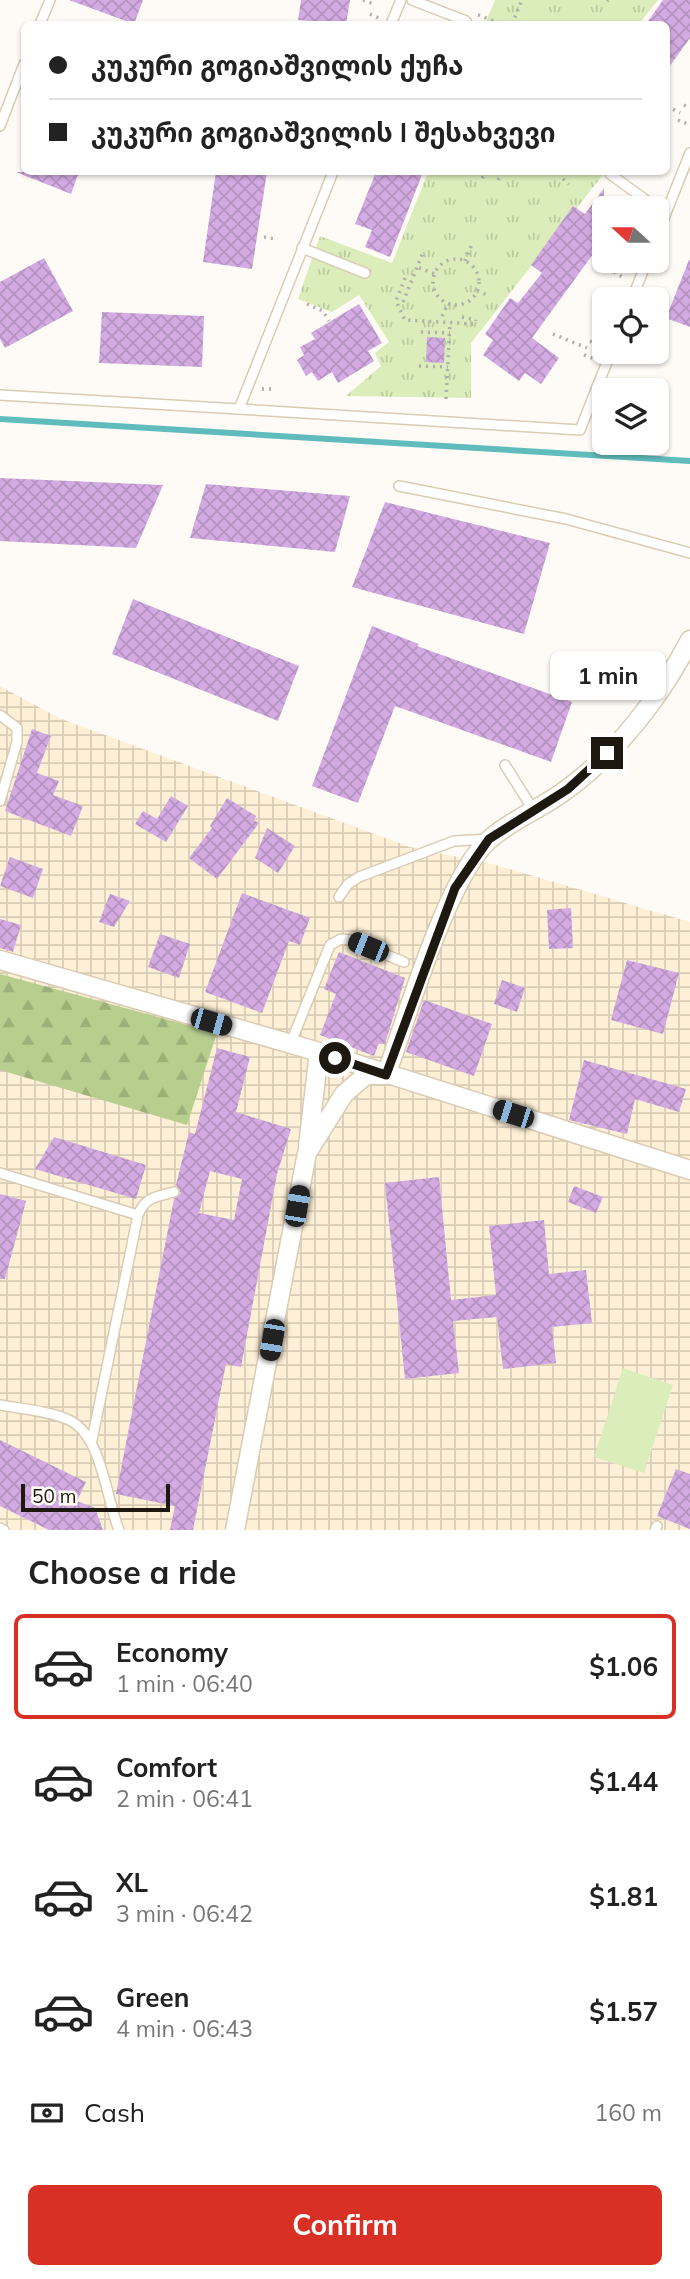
<!DOCTYPE html>
<meta charset="utf-8">
<style>
body{margin:0;font-family:Mulish,"Noto Sans Georgian",sans-serif;background:#f2f2f2;color:#222;height:100vh;display:flex;flex-direction:column;font-size:26px;white-space:nowrap}
*{box-sizing:border-box;margin:0}
p{font-size:23px;color:#767676}
.icon{flex:none;width:38px;height:38px;fill:none;stroke:currentColor;stroke-width:2;stroke-linecap:round;stroke-linejoin:round}
.map{position:relative;height:1530px;overflow:hidden}
.drawer{display:flex;flex-direction:column;background:#fff;flex:1}
.drawer>*{flex:none}
.banner{position:absolute;left:21px;top:21px;width:649px;height:154px;border-radius:10px;box-shadow:0 2px 5px #0004;display:grid;align-content:center;height:154px;padding:0 28px;background:#fff}
.needle{width:46px;rotate:291deg}
.fabs{position:absolute;left:592px;top:196px;display:grid;gap:14px}
.fabs a{display:grid;place-items:center;width:77px;height:77px;border-radius:10px;background:#fff;box-shadow:0 2px 5px #0004;font-size:35px}
.scale{position:absolute;left:21px;bottom:18px;width:149px;box-sizing:border-box;padding-left:7px;border:4px solid #1e1910;border-top:0;font-size:19px;line-height:24px;white-space:nowrap;color:#1e1910;-webkit-text-stroke:5px #fefbf6;paint-order:stroke}
.end{position:absolute;width:32px;height:32px;margin:-16px;border:9px solid #1e1910;background:#fff;box-shadow:0 0 0 4px #fff}
.from{border-radius:50%}
.bubble{position:absolute;height:49px;border-radius:10px;background:#fff;box-shadow:0 2px 5px #0004;font-size:23px;font-weight:700;line-height:49px;text-align:center}
.car{position:absolute;width:21px;height:42px;margin:-21px -10px;border-radius:9px;box-shadow:0 0 5px 2px #0007;background:linear-gradient(#222 24%,#8ab4d8 0 40%,#222 0 76%,#8ab4d8 0 86%,#222 0)}
.banner b{display:flex;align-items:center;gap:24px;height:66px;font-size:26px}
.banner b+b{border-top:2px solid #e0e0e0}
.banner i{width:18px;height:18px;background:#222}
ul{padding:0;list-style:none}
li{display:flex;align-items:center;gap:21px;height:105px;margin:0 14px 10px;padding:0 14px;border:4px solid transparent;border-radius:10px}
li div{flex:1}
li b{display:block;font-size:26px}
li em{font-style:normal;font-weight:700}
li.on{border-color:#d93025}
li>.icon{width:63px;height:63px;stroke-width:1.5}
h2{padding:0 28px;font-size:32px;line-height:84px}
.pay{display:flex;align-items:center;gap:18px;height:77px;padding:0 28px;font-size:26px}
.pay p{margin-inline-start:auto}
.action{display:flex;gap:14px;margin-top:auto;padding:14px 28px}
.action a{flex:1;height:80px;border-radius:10px;background:#d93025;color:#fff;font-size:28px;font-weight:700;line-height:80px;text-align:center}
.map>svg:first-child{display:block}
</style>
<div class="map">
<svg width="690" height="1530" viewBox="0 0 690 1530">
<defs>
<pattern id="industrial-grid" width="8" height="8" patternUnits="userSpaceOnUse" patternTransform="scale(1.75)"><rect width="8" height="8" fill="#fef0d6"/><path d="M0 4h8M4 0v8" fill="none" stroke="#d9cdb7"/></pattern>
<pattern id="grass-tufts" width="24" height="20" patternUnits="userSpaceOnUse" patternTransform="scale(1.75)"><rect width="24" height="20" fill="#daedbb"/><path d="M3 7l-1-3M5 7V3M7 7l1-3M15 17l-1-3M17 17v-4M19 17l1-3" fill="none" stroke="#bbcba0"/></pattern>
<pattern id="forest-firs" width="22" height="20" patternUnits="userSpaceOnUse" patternTransform="scale(1.75)"><rect width="22" height="20" fill="#b7ce8f"/><path d="M5 1l3.5 6h-7zM16 11l3.5 6h-7z" fill="#9db07a"/></pattern>
<pattern id="building-cross-hatch" width="8" height="8" patternUnits="userSpaceOnUse" patternTransform="scale(1.75)"><rect width="8" height="8" fill="#d3abe2"/><path d="M0 0l8 8M0 8l8-8" fill="none" stroke="#b593c1"/></pattern>
</defs>
<rect width="100%" height="100%" fill="#fefbf6"/>
<!-- industrial -->
<polygon fill="url(#industrial-grid)" points="0,686 59,718 410,847 496,865 690,922 690,1530 0,1530"/>
<!-- grass -->
<g fill="url(#grass-tufts)">
<polygon points="495,0 658,0 639,24 485,24"/>
<polygon points="428,172 605,172 471,343 471,398 346,396 381,366 375,353 389,342 359,295 332,312 298,299 320,236 392,263"/>
</g>
<!-- forest -->
<polygon fill="url(#forest-firs)" points="0,974 217,1033 187,1125 0,1070"/>
<!-- green -->
<polygon fill="#daedbb" points="623,1368 673,1385 644,1473 594,1457"/>
<g fill="none" stroke-linecap="round" stroke-linejoin="round">
<!-- stream -->
<polyline stroke="#60bcbc" stroke-width="6" points="0,419 690,461"/>
</g>
<!-- building -->
<g fill="url(#building-cross-hatch)" fill-rule="evenodd">
<polygon points="69,0 143,0 134,24"/>
<polygon points="301,0 350,0 346,24 298,20"/>
<polygon points="663,0 690,0 690,38 667,70 667,24 646,24"/>
<polygon points="16,172 79,172 71,194"/>
<polygon points="216,172 267,172 252,269 203,262"/>
<polygon points="376,172 423,172 390,257 365,247 372,230 355,224"/>
<polygon points="604,188 604,239 532,338 559,358 541,384 525,373 519,381 483,355 493,340 485,334 510,298 518,303 542,273 531,265 573,206 585,214"/>
<polygon points="44,258 73,311 5,348 0,339 0,282"/>
<polygon points="689,260 690,260 690,327 666,318"/>
<polygon points="359,304 382,343 368,351 374,361 338,383 332,372 318,381 312,372 306,376 297,360 304,355 300,347 315,339 311,333"/>
<polygon points="102,312 204,316 202,367 99,363"/>
<polygon points="427,337 445,338 444,363 426,362"/>
<polygon points="0,478 163,485 136,548 0,541"/>
<polygon points="206,484 350,496 335,552 190,538"/>
<polygon points="385,502 550,543 524,634 352,587"/>
<polygon points="133,599 299,666 278,721 112,654"/>
<polygon points="372,626 419,644 417,646 572,702 551,762 395,706 358,803 312,786"/>
<polygon points="32,729 51,736 37,773 59,781 53,795 83,806 71,836 5,811"/>
<polygon points="171,796 188,806 166,842 135,824 143,811 157,819"/>
<polygon points="227,798 256,816 254,820 259,823 217,879 189,858 212,828 210,826"/>
<polygon points="267,828 295,846 278,873 255,858"/>
<polygon points="10,857 43,869 33,898 0,886"/>
<polygon points="242,893 310,918 300,945 289,941 262,1013 205,992"/>
<polygon points="110,894 130,901 114,927 99,922"/>
<polygon points="571,908 573,948 549,949 547,910"/>
<polygon points="0,919 21,925 13,952 0,948"/>
<polygon points="160,934 190,944 179,978 148,967"/>
<polygon points="339,952 405,978 385,1044 379,1043 374,1056 320,1035 336,994 324,989"/>
<polygon points="627,960 679,973 663,1034 611,1020"/>
<polygon points="502,980 525,988 517,1012 494,1004"/>
<polygon points="424,1000 492,1024 474,1076 406,1052"/>
<path d="M217,1048l33,9 -14,55 55,17 -14,45 -36,193 -15,-3 -33,166h-23l5,-24 -59,-12 58,-295 7,-6 -5,-8 13,-53 6,2zM210,1171l32,8 -8,41 -35,-7z"/>
<polygon points="584,1060 686,1089 679,1112 635,1099 627,1134 569,1120"/>
<polygon points="54,1137 146,1165 136,1199 35,1169"/>
<polygon points="439,1177 451,1300 496,1295 489,1226 544,1220 549,1274 586,1270 592,1323 552,1327 556,1363 503,1369 497,1317 453,1321 459,1373 405,1379 385,1183"/>
<polygon points="574,1186 603,1197 596,1213 568,1202"/>
<polygon points="0,1194 26,1201 5,1279 0,1279"/>
<polygon points="0,1440 86,1482 77,1501 95,1508 103,1530 49,1530 0,1506"/>
<polygon points="676,1469 690,1474 690,1529 657,1516"/>
</g>
<g fill="none" stroke-linecap="round" stroke-linejoin="round">
<defs>
<g id="lane">
<polyline points="412,0 466,21"/>
<polyline points="40,24 50,0"/>
<polyline points="391,24 401,0"/>
<polyline points="0,126 24,64"/>
<polyline points="333,172 239,409 580,430 611,352"/>
<polyline points="610,174 665,214"/>
<polyline points="656,238 690,153"/>
<polyline points="302,248 365,273"/>
<polyline points="632,299 647,261"/>
<polyline points="0,395 239,409"/>
<polyline points="399,486 566,519 690,553"/>
<polyline points="0,715 17,728 17,742 0,801"/>
<polyline points="505,765 534,811"/>
<polyline points="339,897 348,884 359,877 454,841 489,839"/>
<polyline points="290,1045 330,945 341,939 350,940 404,962"/>
<polyline points="0,1173 138,1215"/>
<path d="M0,1405c22,4 49,6 69,15 33,15 37,79 50,110"/>
<path d="M92,1440l46,-225c7,-18 18,-18 36,-23"/>
<polyline points="0,1528 4,1530"/>
<polyline points="655,1530 657,1526"/>
</g>
<g id="street">
<polyline points="0,960 319,1052 690,1170"/>
<polyline points="308,1146 319,1052"/>
<path d="M235,1530l72,-377 37,-59 22,-19h20c21,-57 62,-201 104,-236 23,-20 52,-31 76,-49 52,-38 95,-94 124,-150"/>
</g>
</defs>
<!-- lane casing -->
<use href="#lane" stroke="#daccb3" stroke-width="12"/>
<!-- street casing -->
<use href="#street" stroke="#daccb3" stroke-width="21"/>
<!-- path -->
<g stroke="#b1ada7" stroke-width="3.5" stroke-dasharray="2 5" stroke-linecap="butt">
<polyline points="363,0 374,4"/>
<polyline points="607,1 608,0"/>
<polyline points="370,14 381,19"/>
<polyline points="478,15 502,24"/>
<polyline points="512,24 522,0"/>
<polyline points="684,105 690,108"/>
<polyline points="667,106 680,113"/>
<polyline points="678,120 690,125"/>
<polyline points="482,178 487,172"/>
<polyline points="563,179 569,184"/>
<polyline points="498,180 502,172"/>
<polyline points="264,237 275,239"/>
<circle cx="456" cy="282" r="23"/>
<polyline points="465,261 472,244"/>
<polyline points="419,268 435,274"/>
<polyline points="608,268 624,278"/>
<polyline points="405,278 396,301 405,320 475,324 476,320"/>
<polyline points="477,291 490,296"/>
<polyline points="403,302 424,250"/>
<polyline points="307,304 323,311 329,321"/>
<polyline points="442,316 448,304"/>
<polyline points="462,317 476,320"/>
<polyline points="421,332 450,333"/>
<polyline points="553,334 587,348"/>
<polyline points="590,341 601,346"/>
<polyline points="584,355 595,359"/>
<polyline points="419,366 448,367"/>
<polyline points="262,389 274,389"/>
<polyline points="446,399 450,322"/>
</g>
<!-- lane -->
<use href="#lane" stroke="#fff" stroke-width="9"/>
<!-- street -->
<use href="#street" stroke="#fff" stroke-width="18"/>
</g>
<g fill="none" stroke-linecap="round" stroke-linejoin="round">
<!-- route -->
<polyline stroke="#1e1910" stroke-width="9" points="335,1058 386,1075 455,888 489,839 568,789 607,753"/>
</g>
</svg>
<div class="fabs">
<a><svg class="needle" viewBox="-14 -14 28 28"><path d="M0-13l5 13h-10z" fill="#e53935"/><path d="M0 13l5-13h-10z" fill="#767676"/></svg></a>
<a><svg class="icon" aria-label="locate" viewBox="0 0 24 24"><circle cx="12" cy="12" r="6"/><path d="M12 2v4M12 18v4M2 12h4M18 12h4"/></svg></a>
<a><svg class="icon" aria-label="layers" viewBox="0 0 24 24"><path d="M12 4l9 5-9 5-9-5zM3 14l9 5 9-5"/></svg></a>
</div>
<div class="scale">50 m</div>
<i class="end from" style="left:335px;top:1058px"></i>
<i class="end" style="left:607px;top:753px"></i>
<div class="bubble" style="left:550px;top:651px;width:116px">1 min</div>
<i class="car" style="left:368px;top:947px;rotate:292deg"></i>
<i class="car" style="left:211px;top:1022px;rotate:106deg"></i>
<i class="car" style="left:513px;top:1114px;rotate:288deg"></i>
<i class="car" style="left:297px;top:1206px;rotate:10deg"></i>
<i class="car" style="left:272px;top:1340px;rotate:190deg"></i>
<div class="banner">
<b><i class="from"></i>კუკური გოგიაშვილის ქუჩა</b>
<b><i></i>კუკური გოგიაშვილის I შესახვევი</b>
</div>
</div>
<section class="drawer">
<h2>Choose a ride</h2>
<ul>
<li class="on"><svg class="icon" aria-label="car" viewBox="0 0 24 24"><path d="M5 17H2v-5l4-1 3-4h7l3 4 3 1v5h-3M9 17h6M6 11h13"/><circle cx="7" cy="17" r="2"/><circle cx="17" cy="17" r="2"/></svg><div><b>Economy</b><p>1 min · 06:40</p></div><em>$1.06</em></li>
<li><svg class="icon" aria-label="car" viewBox="0 0 24 24"><path d="M5 17H2v-5l4-1 3-4h7l3 4 3 1v5h-3M9 17h6M6 11h13"/><circle cx="7" cy="17" r="2"/><circle cx="17" cy="17" r="2"/></svg><div><b>Comfort</b><p>2 min · 06:41</p></div><em>$1.44</em></li>
<li><svg class="icon" aria-label="car" viewBox="0 0 24 24"><path d="M5 17H2v-5l4-1 3-4h7l3 4 3 1v5h-3M9 17h6M6 11h13"/><circle cx="7" cy="17" r="2"/><circle cx="17" cy="17" r="2"/></svg><div><b>XL</b><p>3 min · 06:42</p></div><em>$1.81</em></li>
<li><svg class="icon" aria-label="car" viewBox="0 0 24 24"><path d="M5 17H2v-5l4-1 3-4h7l3 4 3 1v5h-3M9 17h6M6 11h13"/><circle cx="7" cy="17" r="2"/><circle cx="17" cy="17" r="2"/></svg><div><b>Green</b><p>4 min · 06:43</p></div><em>$1.57</em></li>
</ul>
<div class="pay"><svg class="icon" aria-label="cash" viewBox="0 0 24 24"><path d="M3 7h18v10H3z"/><circle cx="12" cy="12" r="2"/></svg>Cash<p>160 m</p></div>
<div class="action"><a>Confirm</a></div>
</section>
